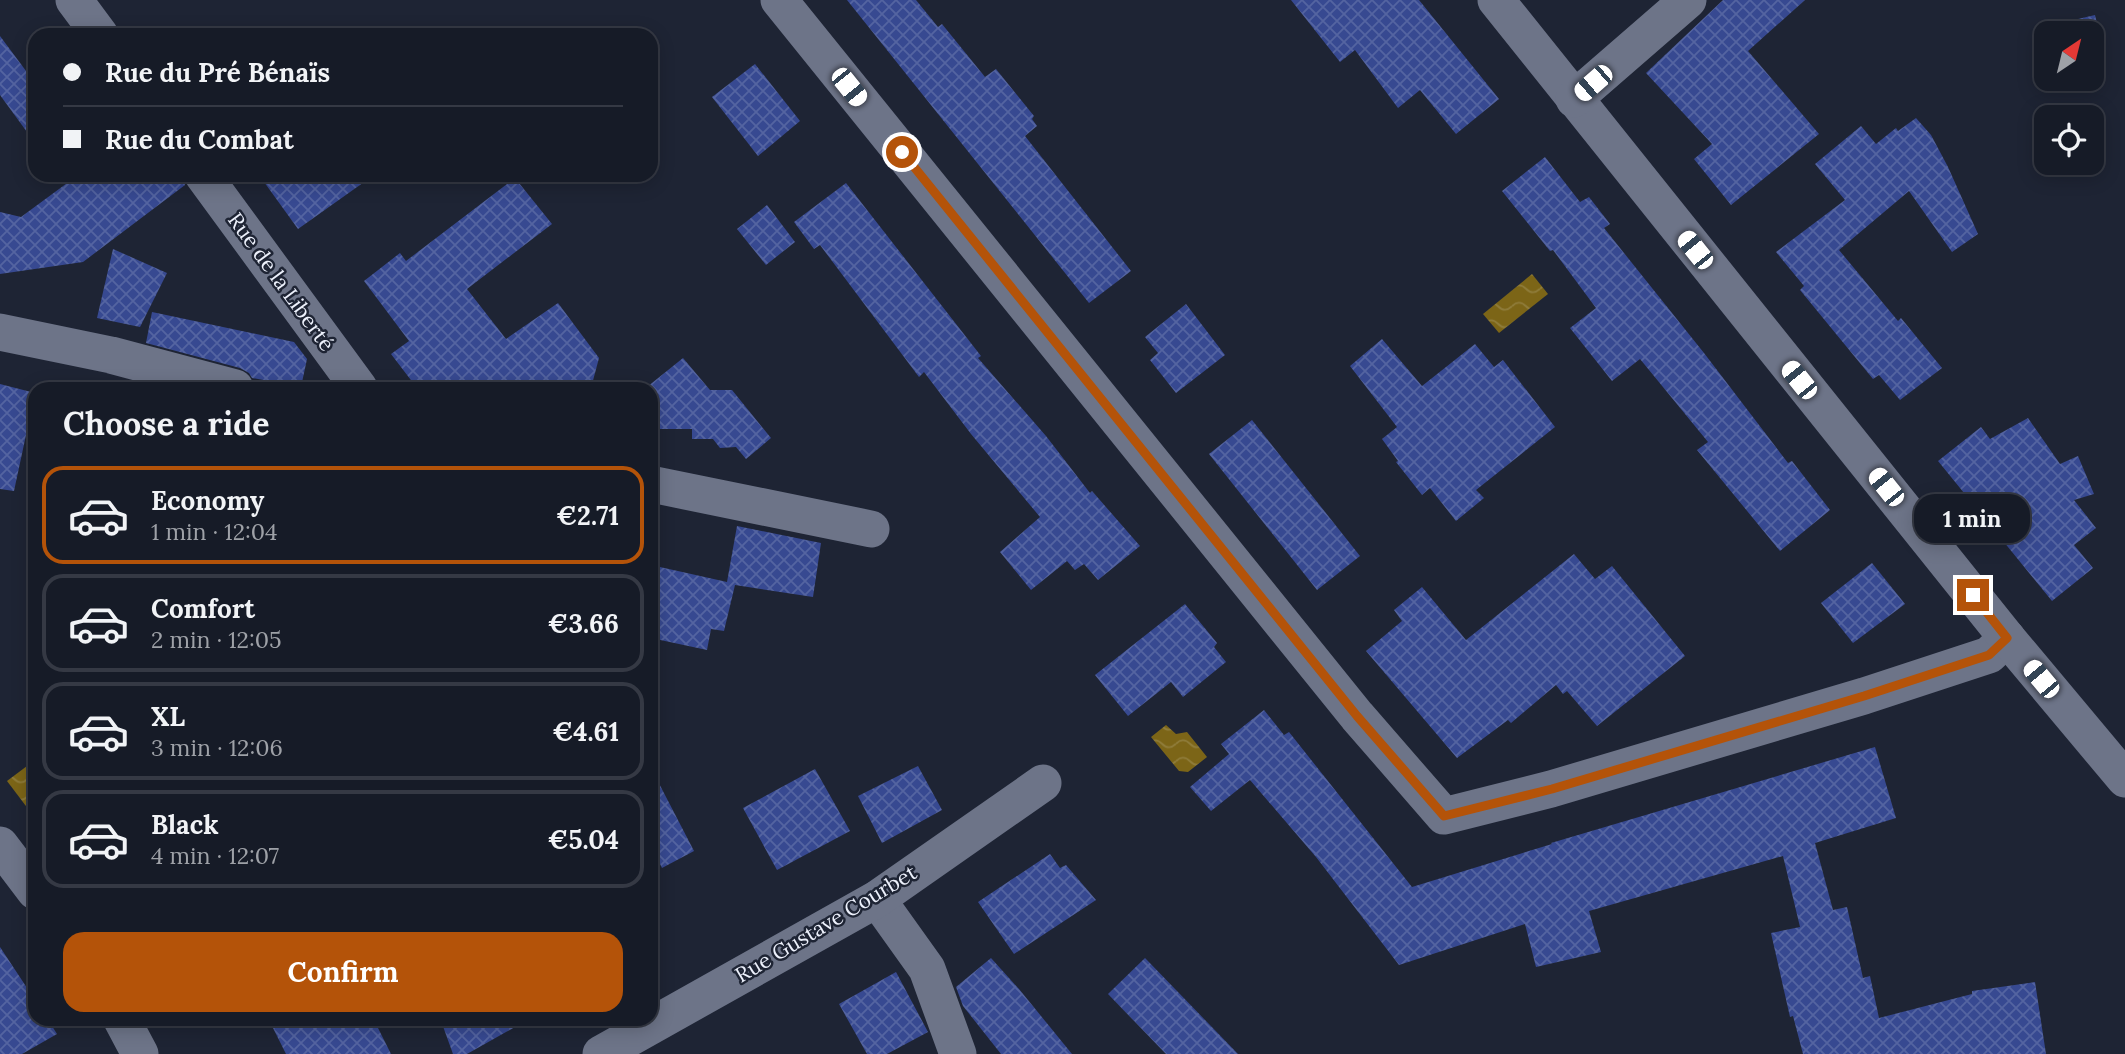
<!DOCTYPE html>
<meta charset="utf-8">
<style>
body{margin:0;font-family:Lora,serif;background:#232833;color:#f1f3f6;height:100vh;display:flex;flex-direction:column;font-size:26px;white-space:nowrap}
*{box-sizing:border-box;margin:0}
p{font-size:23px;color:#9ea1a7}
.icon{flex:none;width:38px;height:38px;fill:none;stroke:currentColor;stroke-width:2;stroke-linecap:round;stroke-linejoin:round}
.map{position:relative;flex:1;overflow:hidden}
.side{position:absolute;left:28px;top:382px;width:630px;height:644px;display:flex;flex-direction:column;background:#161b27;border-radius:21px;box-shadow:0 4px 18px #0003,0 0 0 2px #353944}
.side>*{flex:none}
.banner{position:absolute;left:28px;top:28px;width:630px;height:154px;border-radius:21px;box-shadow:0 4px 18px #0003,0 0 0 2px #353944;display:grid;align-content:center;height:154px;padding:0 35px;background:#161b27}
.needle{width:46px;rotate:35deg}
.tools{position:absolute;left:2034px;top:21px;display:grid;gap:14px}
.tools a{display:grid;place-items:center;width:70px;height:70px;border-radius:14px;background:#161b27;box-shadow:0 4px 18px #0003,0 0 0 2px #353944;font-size:35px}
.end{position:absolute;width:32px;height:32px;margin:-16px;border:9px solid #b45309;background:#fff;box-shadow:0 0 0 4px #fff}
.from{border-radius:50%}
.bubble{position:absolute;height:49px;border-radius:21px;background:#161b27;box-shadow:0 4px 18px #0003,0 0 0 2px #353944;font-size:23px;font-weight:800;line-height:49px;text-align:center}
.car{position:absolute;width:21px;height:42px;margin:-21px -10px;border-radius:9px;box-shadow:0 0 5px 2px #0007;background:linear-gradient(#fff 24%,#345 0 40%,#fff 0 76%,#345 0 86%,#fff 0)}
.banner b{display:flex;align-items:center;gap:24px;height:66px;font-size:26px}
.banner b+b{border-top:2px solid #353944}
.banner i{width:18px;height:18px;background:#f1f3f6}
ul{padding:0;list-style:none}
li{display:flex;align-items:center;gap:21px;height:98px;margin:0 14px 10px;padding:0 21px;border:4px solid #353944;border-radius:21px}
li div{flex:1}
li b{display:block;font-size:26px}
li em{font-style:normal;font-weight:800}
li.selected{border-color:#b45309}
li>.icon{width:63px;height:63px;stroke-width:1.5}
h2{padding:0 35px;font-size:32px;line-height:84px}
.action{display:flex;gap:14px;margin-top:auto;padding:14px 35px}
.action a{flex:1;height:80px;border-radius:21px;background:#b45309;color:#fff;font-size:28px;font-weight:800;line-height:80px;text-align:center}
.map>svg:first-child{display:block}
</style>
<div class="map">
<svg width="2125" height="1054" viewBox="0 0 2125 1054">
<defs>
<pattern id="water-waves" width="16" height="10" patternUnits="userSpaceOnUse" patternTransform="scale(1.75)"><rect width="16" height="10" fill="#7c6517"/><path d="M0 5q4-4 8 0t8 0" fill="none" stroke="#8f7c3a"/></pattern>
<pattern id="building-cross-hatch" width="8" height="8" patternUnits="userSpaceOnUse" patternTransform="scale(1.75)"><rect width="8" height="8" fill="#374991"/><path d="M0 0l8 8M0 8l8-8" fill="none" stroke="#5464a1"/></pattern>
</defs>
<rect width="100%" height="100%" fill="#1e2434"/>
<!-- water -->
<g fill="url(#water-waves)">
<polygon points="1532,274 1548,294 1499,333 1483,314"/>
<polygon points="1166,725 1176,734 1187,732 1207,757 1188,772 1179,771 1151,737"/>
<polygon points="27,766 35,777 35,818 7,781"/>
</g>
<!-- building -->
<g fill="url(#building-cross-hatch)">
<polygon points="847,0 916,0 938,27 942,24 985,77 996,69 1034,116 1032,119 1037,126 1025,136 1131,271 1089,303"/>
<polygon points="1291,0 1419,0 1499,99 1456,134 1420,90 1398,108 1355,50 1340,62"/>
<polygon points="1723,0 1805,0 1748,51 1819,134 1731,205 1694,159 1712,144 1646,73"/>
<polygon points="2095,15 2105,57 2091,60 2091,33 2046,33 2046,51 2040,28"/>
<polygon points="0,36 35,83 35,143 0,95"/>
<polygon points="755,64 800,121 758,156 712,97"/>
<polygon points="1916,118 1931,135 1948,167 1978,234 1952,252 1909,191 1839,250 1898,321 1901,318 1942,368 1900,400 1879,375 1873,379 1800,290 1804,286 1776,252 1845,200 1815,164 1861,126 1876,144 1896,128 1898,131"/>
<polygon points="1545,157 1580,202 1589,197 1610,224 1604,228 1704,353 1788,463 1792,461 1830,510 1780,551 1697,450 1708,442 1640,359 1612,381 1570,328 1596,308 1553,250 1550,251 1502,191"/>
<polygon points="78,175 182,175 185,185 83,262 0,274 0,212 21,217"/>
<polygon points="259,175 374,175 298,229"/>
<polygon points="515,178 552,224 467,289 506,339 558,303 599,358 591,388 417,388 391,354 409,341 364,281 400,253 406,261"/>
<polygon points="846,183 981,356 978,358 1046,436 1090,493 1092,491 1140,546 1098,580 1084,564 1075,570 1067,561 1031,590 1000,552 1040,517 971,434 924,372 919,377 820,245 814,249 794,222"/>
<polygon points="767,205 795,242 766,265 737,229"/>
<polygon points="113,249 167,273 140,327 97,318"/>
<polygon points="1186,304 1225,355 1176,393 1150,360 1158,353 1145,337"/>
<polygon points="152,312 294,342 307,359 301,387 252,378 249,373 240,368 146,343"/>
<polygon points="1382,339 1422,386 1475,344 1494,367 1503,360 1555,427 1476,490 1484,498 1456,521 1430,488 1422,495 1396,462 1398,461 1382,439 1397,427 1350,366"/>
<polygon points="683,358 710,390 732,390 771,438 746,459 736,447 720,448 713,439 692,439 692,429 658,429 659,402 651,392 651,388 647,387"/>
<polygon points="0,384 35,393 14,491 0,489"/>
<polygon points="2028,418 2060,464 2078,456 2094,494 2074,500 2096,528 2074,545 2093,568 2052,601 1938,461 1981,427 1990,439"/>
<polygon points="1252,420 1360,556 1317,590 1209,454"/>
<polygon points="737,526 821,543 813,597 735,585 724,631 711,629 707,650 651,638 651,565 727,582"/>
<polygon points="1574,554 1595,579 1612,566 1685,656 1597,726 1567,691 1563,694 1556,685 1511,723 1508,720 1457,758 1366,651 1402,621 1394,610 1422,587 1466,640"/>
<polygon points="1872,563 1905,604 1853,643 1821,603"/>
<polygon points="1185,604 1217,643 1214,647 1226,662 1183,697 1171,682 1128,716 1095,675"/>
<polygon points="1264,710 1284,735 1289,732 1412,887 1552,844 1551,843 1875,747 1896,818 1815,843 1833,910 1847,907 1863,978 1870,976 1879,1018 1972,994 1972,991 2035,982 2046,1054 1803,1054 1793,1016 1790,1017 1771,933 1800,927 1783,856 1589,911 1601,952 1536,967 1525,924 1399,965 1316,857 1250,780 1211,811 1190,787 1229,754 1221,744"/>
<polygon points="918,766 942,810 882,843 858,796"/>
<polygon points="651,768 694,851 662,868 651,846"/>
<polygon points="815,769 850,831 777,870 743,808"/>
<polygon points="1050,854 1060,868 1066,865 1096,900 1014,954 978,902"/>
<polygon points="0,947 35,1000 35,1018 47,1018 57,1034 22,1054 0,1054"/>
<polygon points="991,958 1019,989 1072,1054 1001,1054 963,1006 956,987"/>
<polygon points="1145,958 1238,1054 1166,1054 1108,994"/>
<polygon points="896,972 928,1032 887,1054 867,1054 839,1004"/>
<polygon points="268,1018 373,1018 391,1054 286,1054"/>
<polygon points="440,1018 531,1018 467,1054 453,1054"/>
</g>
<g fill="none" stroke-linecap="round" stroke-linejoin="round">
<!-- street -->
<g stroke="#6d7488" stroke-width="37">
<polyline points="74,0 100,35"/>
<polyline points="779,0 1357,716 1444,816 1551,789 1864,696 1989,655 2007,638"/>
<polyline points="1496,0 2007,638 2125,779"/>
<polyline points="1574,99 1688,0"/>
<polyline points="203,175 359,388"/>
<polyline points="0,332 111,355 235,388"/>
<polyline points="651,484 871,529"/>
<polyline points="0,845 35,891"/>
<polyline points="877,899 927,969 958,1054"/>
<polyline points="121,1018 140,1054"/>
<polyline points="601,1054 877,899 1043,783"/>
</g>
</g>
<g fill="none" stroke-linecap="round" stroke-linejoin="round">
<!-- route -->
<polyline stroke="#b45309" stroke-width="9" points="902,152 1357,716 1444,816 1552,789 1864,696 1989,655 2007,638 1973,595"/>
</g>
<g text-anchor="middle" stroke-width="5" stroke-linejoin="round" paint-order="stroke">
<!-- street labels -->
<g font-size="21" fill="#edf1fc" stroke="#1e2434">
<text transform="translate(281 282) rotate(54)" y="7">Rue de la Liberté</text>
<text transform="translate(826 924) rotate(-31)" y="7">Rue Gustave Courbet</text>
</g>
</g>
</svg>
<div class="tools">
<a><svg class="needle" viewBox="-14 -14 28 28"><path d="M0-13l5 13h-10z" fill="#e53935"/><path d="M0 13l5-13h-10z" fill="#9ea1a7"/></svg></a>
<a><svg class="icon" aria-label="locate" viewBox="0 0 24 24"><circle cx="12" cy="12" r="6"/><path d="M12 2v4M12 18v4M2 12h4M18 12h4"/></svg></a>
</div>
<i class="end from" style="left:902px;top:152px"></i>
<i class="end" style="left:1973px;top:595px"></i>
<div class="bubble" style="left:1914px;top:494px;width:116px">1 min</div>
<i class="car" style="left:1593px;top:83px;rotate:229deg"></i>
<i class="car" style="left:849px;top:87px;rotate:141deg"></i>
<i class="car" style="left:1695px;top:250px;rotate:321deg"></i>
<i class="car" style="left:1799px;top:380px;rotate:321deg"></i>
<i class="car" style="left:1886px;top:487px;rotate:321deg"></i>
<i class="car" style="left:2041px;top:679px;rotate:320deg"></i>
<div class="banner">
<b><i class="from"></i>Rue du Pré Bénaïs</b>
<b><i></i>Rue du Combat</b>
</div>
<section class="side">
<h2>Choose a ride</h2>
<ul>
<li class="selected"><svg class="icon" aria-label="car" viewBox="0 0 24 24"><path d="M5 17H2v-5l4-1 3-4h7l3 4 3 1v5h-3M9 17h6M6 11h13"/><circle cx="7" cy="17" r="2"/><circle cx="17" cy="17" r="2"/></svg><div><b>Economy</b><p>1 min · 12:04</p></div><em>€2.71</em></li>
<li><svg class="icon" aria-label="car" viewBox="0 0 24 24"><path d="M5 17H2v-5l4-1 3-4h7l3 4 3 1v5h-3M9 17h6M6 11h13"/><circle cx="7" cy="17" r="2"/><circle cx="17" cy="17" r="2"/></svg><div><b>Comfort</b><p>2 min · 12:05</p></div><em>€3.66</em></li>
<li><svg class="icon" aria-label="car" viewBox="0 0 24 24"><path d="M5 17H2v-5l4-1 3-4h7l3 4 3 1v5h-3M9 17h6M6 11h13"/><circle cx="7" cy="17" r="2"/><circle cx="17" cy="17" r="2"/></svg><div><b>XL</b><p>3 min · 12:06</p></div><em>€4.61</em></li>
<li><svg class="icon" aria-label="car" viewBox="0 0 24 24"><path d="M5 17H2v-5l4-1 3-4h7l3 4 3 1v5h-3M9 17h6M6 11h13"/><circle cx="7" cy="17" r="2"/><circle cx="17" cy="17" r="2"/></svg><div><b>Black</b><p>4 min · 12:07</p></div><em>€5.04</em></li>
</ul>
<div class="action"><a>Confirm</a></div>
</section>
</div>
